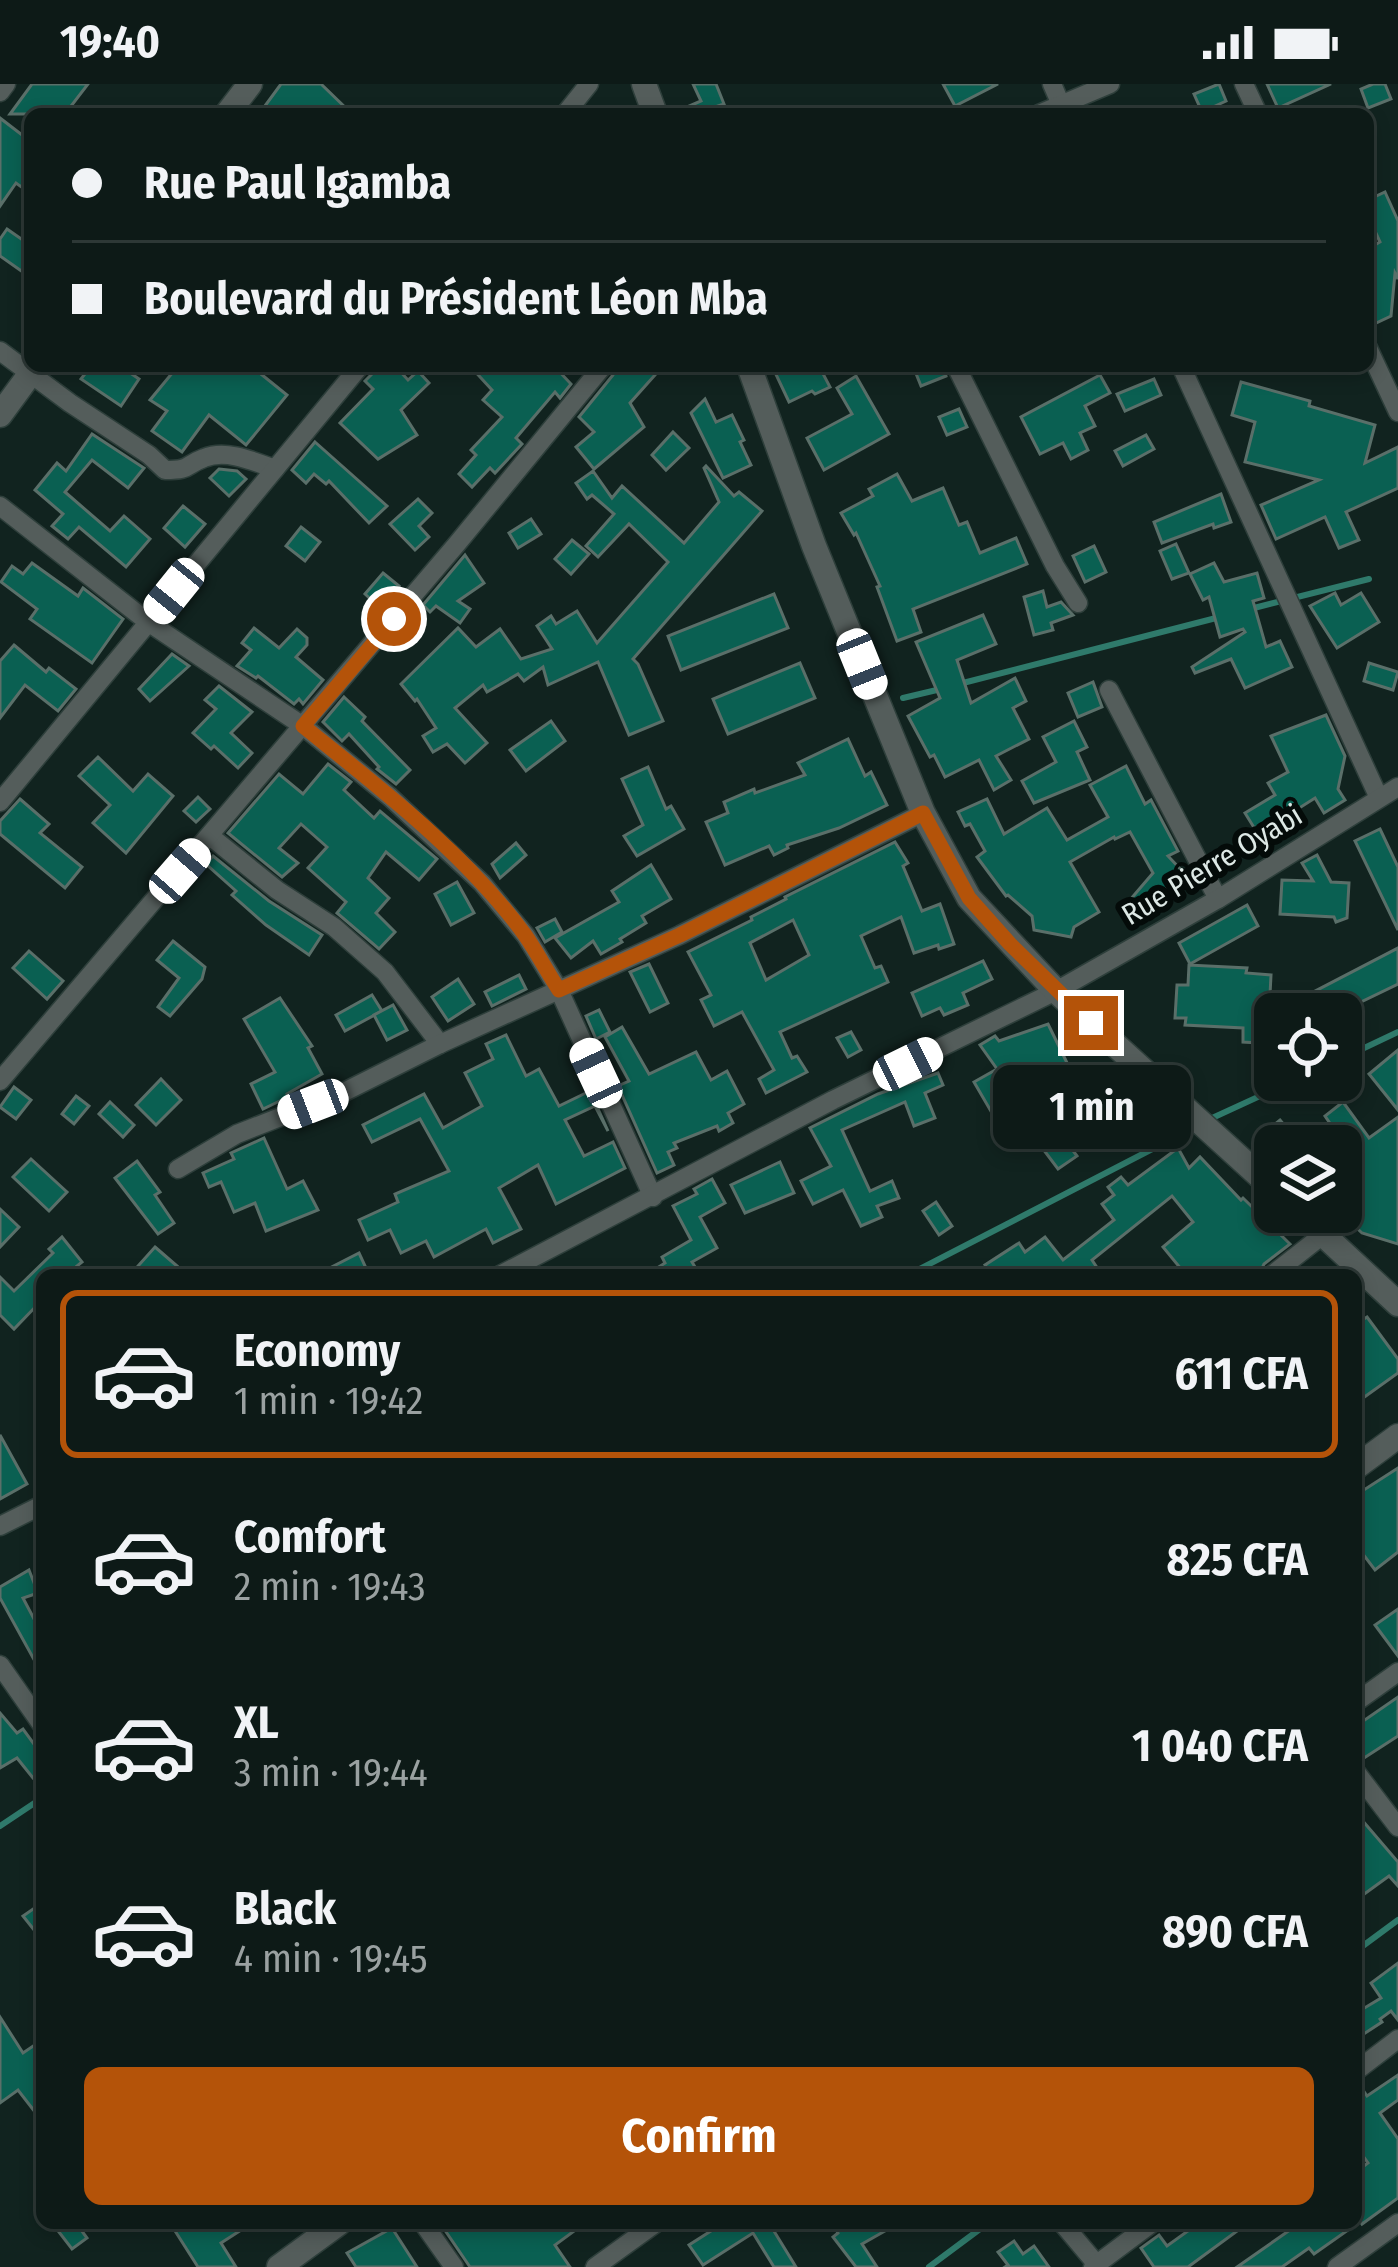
<!DOCTYPE html>
<meta charset="utf-8">
<style>
body{margin:0;font-family:"Fira Sans Condensed",sans-serif;background:#1b2724;color:#f1f3f6;height:100vh;display:flex;flex-direction:column;font-size:45px;white-space:nowrap}
*{box-sizing:border-box;margin:0}
p{font-size:39px;color:#9aa1a1}
.icon{flex:none;width:66px;height:66px;fill:none;stroke:currentColor;stroke-width:2;stroke-linecap:round;stroke-linejoin:round}
.map{position:relative;flex:1;overflow:hidden}
.side{position:absolute;left:36px;top:1185px;width:1326px;height:960px;display:flex;flex-direction:column;background:#0d1a17;border-radius:18px;box-shadow:0 6px 18px #0003,0 0 0 3px #2d3836}
.side>*{flex:none}
.top-card{position:absolute;left:24px;top:24px;width:1350px;height:264px;border-radius:18px;box-shadow:0 6px 18px #0003,0 0 0 3px #2d3836;display:grid;align-content:center;height:264px;padding:0 48px;background:#0d1a17}
.fabs{position:absolute;left:1254px;top:909px;display:grid;gap:24px}
.fabs a{display:grid;place-items:center;width:108px;height:108px;border-radius:18px;background:#0d1a17;box-shadow:0 6px 18px #0003,0 0 0 3px #2d3836;font-size:60px}
.end{position:absolute;width:54px;height:54px;margin:-27px;border:15px solid #b45309;background:#fff;box-shadow:0 0 0 6px #fff}
.from{border-radius:50%}
.bubble{position:absolute;height:84px;border-radius:18px;background:#0d1a17;box-shadow:0 6px 18px #0003,0 0 0 3px #2d3836;font-size:39px;font-weight:700;line-height:84px;text-align:center}
.car{position:absolute;width:36px;height:72px;margin:-36px -18px;border-radius:15px;box-shadow:0 0 9px 3px #0007;background:linear-gradient(#fff 24%,#345 0 40%,#fff 0 76%,#345 0 86%,#fff 0)}
.top-card b{display:flex;align-items:center;gap:42px;height:114px;font-size:45px}
.top-card b+b{border-top:3px solid #2d3836}
.top-card i{width:30px;height:30px;background:#f1f3f6}
ul{padding:21px 0 0;list-style:none}
li{display:flex;align-items:center;gap:36px;height:168px;margin:0 24px 18px;padding:0 24px;border:6px solid transparent;border-radius:18px}
li div{flex:1}
li b{display:block;font-size:45px}
li em{font-style:normal;font-weight:700}
li.current{border-color:#b45309}
li>.icon{width:108px;height:108px;stroke-width:1.5}
.button{display:flex;gap:24px;margin-top:auto;padding:24px 48px}
.button a{flex:1;height:138px;border-radius:18px;background:#b45309;color:#fff;font-size:48px;font-weight:700;line-height:138px;text-align:center}
.status{display:flex;justify-content:space-between;align-items:center;height:84px;padding:0 60px;background:#0d1a17;direction:ltr}
.status svg{height:33px;fill:currentColor}
.map>svg:first-child{display:block}
</style>
<div class="status"><b>19:40</b><svg viewBox="0 0 49 12"><path d="M0 12V9h3v3zM5 12V6h3v6zM10 12V3h3v9zM15 12V0h3v12zM26 1h20v11H26zM47 4h2v5h-2z"/></svg></div>
<div class="map">
<svg width="1398" height="2183" viewBox="0 0 1398 2183">
<rect width="100%" height="100%" fill="#11231f"/>
<g fill="none" stroke-linecap="round" stroke-linejoin="round">
<!-- stream -->
<g stroke="#2f7a6b" stroke-width="6">
<polyline points="1250,525 1369,495"/>
<polyline points="959,600 1220,533"/>
<polyline points="903,614 941,605"/>
<polyline points="1341,975 1398,948"/>
<polyline points="1210,1035 1295,996"/>
<polyline points="908,1191 1193,1044"/>
<polyline points="0,1742 42,1714"/>
<polyline points="1356,1867 1398,1836"/>
<polyline points="929,2183 988,2139"/>
</g>
</g>
<!-- building -->
<g fill="#0a6052" stroke="#5a6f69" stroke-width="3" fill-rule="evenodd">
<polygon points="32,0 88,0 65,30 10,30"/>
<polygon points="281,0 321,0 352,30 259,30"/>
<polygon points="693,0 716,0 724,20 718,22 721,30 671,30 701,17"/>
<polygon points="943,0 998,0 955,22"/>
<polygon points="1219,0 1226,17 1202,28 1194,10"/>
<polygon points="1267,0 1331,0 1278,24"/>
<polygon points="1373,0 1385,0 1391,15 1368,24 1361,5"/>
<polygon points="0,34 30,57 30,109 16,99 0,122"/>
<polygon points="1385,108 1398,137 1398,195 1395,189 1391,232 1374,240 1368,227 1368,165 1380,158 1368,132 1368,116"/>
<polygon points="7,145 30,161 30,193 0,172 0,155"/>
<polygon points="91,282 120,282 139,295 121,322 81,295"/>
<polygon points="178,282 244,282 254,289 256,286 287,311 246,361 209,331 182,368 152,347 167,327 150,316"/>
<polygon points="380,282 395,282 408,296 418,287 429,299 401,326 417,351 378,375 340,339 373,305 365,297"/>
<polygon points="470,282 554,282 571,300 560,314 555,308 516,354 522,360 509,374 495,389 490,384 472,403 459,390 476,371 471,366 502,333 483,316 492,306"/>
<polygon points="616,282 663,282 630,319 644,343 594,385 576,363 594,348 579,333 613,291"/>
<polygon points="772,282 819,282 830,303 815,310 812,307 789,318"/>
<polygon points="913,282 943,282 946,292 921,302"/>
<polygon points="1100,291 1110,309 1085,322 1095,342 1080,349 1088,366 1071,375 1063,359 1040,370 1021,333"/>
<polygon points="856,292 889,350 824,386 807,354 852,330 837,304"/>
<polygon points="1154,295 1161,311 1125,327 1117,310"/>
<polygon points="1241,298 1310,317 1309,322 1375,341 1365,379 1398,363 1398,404 1346,428 1359,456 1339,464 1325,433 1276,455 1261,421 1319,396 1245,378 1255,338 1232,331"/>
<polygon points="705,315 716,338 732,331 744,356 740,358 751,381 723,394 691,329"/>
<polygon points="959,325 967,343 947,351 939,333"/>
<polygon points="673,348 689,364 666,386 652,371"/>
<polygon points="92,350 144,384 128,404 92,376 65,408 110,447 124,432 150,455 126,483 79,443 68,455 52,442 63,430 35,406 57,379 66,387"/>
<polygon points="1146,351 1154,365 1123,382 1115,367"/>
<polygon points="315,358 387,422 369,439 329,397 326,400 314,390 306,399 292,386"/>
<polygon points="706,382 734,412 739,408 762,427 633,575 638,580 663,637 629,651 598,578 548,601 543,583 524,597 518,590 487,608 483,601 455,624 487,659 465,679 447,660 433,668 423,652 436,644 417,615 415,617 401,600 458,544 476,563 500,545 521,575 552,565 537,542 551,532 556,540 577,527 597,559 668,478 629,440 598,473 586,462 614,430 592,411 587,415 576,399 593,387 612,414 622,402 684,459 719,418 704,384"/>
<polygon points="219,385 237,387 246,395 229,412 210,394"/>
<polygon points="897,390 912,417 943,404 959,441 967,438 980,469 1016,454 1027,480 913,525 921,548 897,557 877,503 880,502 856,449 854,451 841,429 873,412 869,405"/>
<polygon points="1221,410 1231,438 1214,444 1213,440 1162,459 1154,438"/>
<polygon points="418,415 432,429 419,442 429,453 415,466 390,440"/>
<polygon points="183,422 205,440 185,463 164,444"/>
<polygon points="531,435 541,450 518,464 509,449"/>
<polygon points="301,443 320,458 305,477 286,462"/>
<polygon points="572,456 589,470 571,490 555,475"/>
<polygon points="1176,460 1189,489 1172,495 1160,467"/>
<polygon points="1094,462 1106,488 1085,498 1073,472"/>
<polygon points="465,471 484,499 458,517 470,525 460,539 436,522 430,528 423,521"/>
<polygon points="32,479 78,512 83,504 123,535 92,579 30,535 37,525 1,498 12,482 23,490"/>
<polygon points="1214,479 1224,498 1257,489 1264,514 1253,517 1266,563 1280,557 1292,583 1245,604 1231,575 1195,589 1192,583 1245,548 1243,545 1220,553 1209,513 1203,516 1190,490"/>
<polygon points="383,489 399,502 380,524 365,510"/>
<polygon points="1043,507 1047,523 1061,518 1073,531 1051,539 1053,546 1034,551 1024,513"/>
<polygon points="1335,509 1341,521 1361,509 1379,538 1337,564 1310,522"/>
<polygon points="774,510 788,544 681,586 668,552"/>
<polygon points="983,531 996,560 957,576 971,619 1015,594 1026,617 1013,624 1029,655 996,672 1011,696 994,706 979,676 945,693 934,671 930,673 908,632 940,614 916,558"/>
<polygon points="254,544 279,564 297,545 307,554 307,561 296,573 323,596 303,620 299,615 294,620 258,592 256,594 237,582 251,566 242,559"/>
<polygon points="14,561 46,588 49,584 76,605 58,627 25,601 0,634 0,577"/>
<polygon points="172,570 189,582 150,617 139,605"/>
<polygon points="800,579 815,614 728,650 713,615"/>
<polygon points="1369,579 1398,588 1393,606 1364,597"/>
<polygon points="1093,598 1102,623 1078,633 1068,609"/>
<polygon points="219,602 252,628 231,649 252,669 238,684 214,662 211,665 193,649 216,625 205,616"/>
<polygon points="344,613 365,633 362,637 410,686 396,700 377,685 379,683 349,650 342,657 323,638"/>
<polygon points="1326,631 1345,672 1338,705 1345,716 1324,729 1315,714 1258,750 1245,729 1275,711 1268,699 1288,688 1271,652"/>
<polygon points="551,637 565,657 526,687 510,666"/>
<polygon points="1074,637 1087,663 1077,668 1090,696 1034,719 1022,697 1056,678 1043,653"/>
<polygon points="848,655 865,692 871,688 887,721 839,744 787,761 788,764 774,771 769,762 725,781 706,738 728,729 724,718 754,705 755,709 805,691 798,679"/>
<polygon points="98,673 133,707 148,690 173,712 126,769 93,739 110,721 79,692"/>
<polygon points="328,680 351,698 344,706 374,734 380,727 437,775 419,796 386,768 368,794 389,814 376,829 395,848 379,865 337,829 346,818 308,784 327,763 301,740 279,764 298,779 282,793 228,749 279,690 303,710"/>
<polygon points="1126,682 1145,720 1151,716 1178,767 1168,772 1183,788 1154,816 1158,819 1147,832 1129,817 1153,789 1130,748 1115,755 1114,753 1070,778 1099,828 1074,843 1071,853 1034,846 1032,832 1008,811 1006,812 977,773 985,767 970,740 965,742 958,728 987,715 1004,750 1047,724 1067,756 1108,733 1090,701"/>
<polygon points="648,683 666,725 671,722 684,745 637,772 624,752 643,741 622,695"/>
<polygon points="198,713 210,725 196,738 184,727"/>
<polygon points="20,715 49,740 40,749 82,783 65,804 0,750 0,737"/>
<polygon points="1380,745 1398,783 1398,846 1355,757"/>
<path d="M895,758l13,21 -5,3 19,45 18,-7 14,40 -15,5 -1,-4 -24,8 -13,-36 -40,19 14,32 6,-2 7,16 -108,50 12,26 5,-2 10,16 -41,21 -7,-14 15,-9 -32,-58 -28,14 -13,-26 10,-5 -23,-43 64,-32 -1,-3 35,-18 -1,-2zM793,836l16,35 -43,25 -16,-37z"/>
<polygon points="516,759 526,771 500,794 492,780"/>
<polygon points="1317,771 1331,798 1349,799 1347,834 1336,838 1334,833 1280,830 1282,796 1313,797 1302,779"/>
<polygon points="213,772 269,817 322,851 309,871 266,841 232,811 236,807 206,780"/>
<polygon points="651,781 671,815 642,832 646,839 620,855 622,858 601,870 593,857 571,874 555,854 619,818 612,807"/>
<polygon points="457,798 474,829 451,841 435,810"/>
<polygon points="1247,821 1258,842 1190,880 1179,859"/>
<polygon points="555,835 562,848 545,858 537,844"/>
<polygon points="173,857 205,883 202,895 170,932 158,923 179,894 157,876"/>
<polygon points="1398,864 1398,900 1336,930 1275,930 1275,960 1243,958 1243,944 1185,941 1186,934 1175,934 1177,901 1188,901 1189,881 1247,884 1246,889 1271,891 1269,931"/>
<polygon points="29,867 63,897 47,915 13,884"/>
<polygon points="983,877 992,895 963,909 968,921 944,931 940,924 922,932 912,909"/>
<polygon points="649,880 668,919 650,928 630,888"/>
<polygon points="519,891 526,905 492,922 485,908"/>
<polygon points="458,895 474,920 448,937 432,913"/>
<polygon points="372,911 382,927 345,947 336,931"/>
<polygon points="280,914 312,962 308,964 322,990 287,1010 288,1013 263,1025 251,1000 275,988 244,935"/>
<polygon points="393,921 407,946 387,956 374,931"/>
<polygon points="599,926 610,948 596,955 586,932"/>
<polygon points="1048,940 1070,985 992,1029 974,998 997,985 980,961 995,952 999,957"/>
<polygon points="622,943 649,990 696,968 711,996 727,987 744,1020 728,1029 733,1039 719,1047 717,1042 674,1059 677,1064 668,1068 674,1081 657,1089 618,1002 629,997 605,953"/>
<polygon points="851,948 861,966 848,973 837,954"/>
<polygon points="506,951 526,992 539,985 559,1022 590,1007 608,1047 595,1022 565,1036 584,1072 613,1058 625,1084 556,1120 538,1081 499,1104 521,1145 493,1159 486,1145 434,1173 426,1157 401,1169 390,1146 368,1156 359,1136 398,1118 395,1110 449,1087 420,1035 372,1058 363,1041 424,1010 443,1044 482,1022 465,989 493,975 486,960"/>
<polygon points="1398,966 1398,1026 1369,990"/>
<polygon points="938,989 943,1001 925,1009 935,1034 914,1042 905,1018 842,1046 870,1107 892,1097 899,1114 877,1122 882,1133 861,1142 843,1106 813,1120 801,1097 831,1082 810,1044 878,1010"/>
<polygon points="161,995 181,1016 156,1041 136,1021"/>
<polygon points="14,1003 31,1016 16,1035 0,1023"/>
<polygon points="76,1012 89,1022 74,1040 62,1030"/>
<polygon points="110,1018 134,1041 123,1053 99,1030"/>
<polygon points="1343,1018 1369,1054 1398,1033 1398,1160 1362,1149 1341,1129 1341,1070 1347,1064 1325,1032"/>
<polygon points="1280,1036 1290,1048 1274,1063 1263,1050"/>
<polygon points="1059,1048 1077,1072 1058,1085 1040,1061"/>
<polygon points="264,1054 287,1105 303,1097 318,1126 266,1147 255,1119 234,1128 221,1098 209,1103 203,1089 234,1075 231,1069"/>
<polygon points="1178,1064 1189,1084 1200,1073 1241,1116 1243,1114 1290,1160 1264,1180 1259,1191 1186,1191 1163,1163 1193,1138 1172,1112 1092,1176 1102,1191 992,1191 985,1181 1019,1159 1025,1168 1045,1153 1063,1176 1114,1136 1102,1120 1114,1111 1108,1103 1121,1093 1128,1101"/>
<polygon points="31,1075 67,1108 49,1127 13,1093"/>
<polygon points="137,1077 160,1108 155,1111 174,1139 158,1150 115,1094"/>
<polygon points="780,1078 794,1109 745,1129 731,1101"/>
<polygon points="712,1095 725,1119 700,1133 717,1164 692,1178 700,1191 646,1191 665,1179 662,1173 691,1156 673,1122 697,1110 694,1105"/>
<polygon points="936,1118 952,1142 939,1151 923,1127"/>
<polygon points="0,1125 19,1143 0,1163"/>
<polygon points="62,1153 82,1178 77,1182 84,1191 42,1191 42,1216 14,1245 0,1231 0,1193 14,1207 53,1169 49,1165"/>
<polygon points="155,1163 177,1182 169,1191 130,1191"/>
<polygon points="359,1169 366,1184 352,1191 316,1191"/>
<polygon points="1367,1233 1398,1275 1398,1289 1356,1319 1356,1240"/>
<polygon points="0,1351 27,1400 0,1415"/>
<polygon points="1398,1384 1398,1468 1375,1486 1356,1461 1356,1411"/>
<polygon points="29,1486 38,1509 23,1514 42,1550 42,1590 0,1514 0,1503"/>
<polygon points="1398,1525 1398,1572 1375,1541"/>
<polygon points="1398,1613 1398,1652 1364,1674 1356,1663 1356,1642"/>
<polygon points="0,1629 17,1649 23,1645 42,1671 42,1687 33,1694 17,1674 0,1684"/>
<polygon points="1356,1729 1398,1778 1398,1802 1389,1792 1356,1816"/>
<polygon points="36,1823 42,1831 42,1856 23,1832"/>
<polygon points="1398,1879 1398,1936 1391,1927 1380,1935 1382,1938 1356,1955 1356,1929 1381,1914 1371,1899"/>
<polygon points="0,1933 23,1969 42,1956 42,2037 18,2006 0,2019"/>
<polygon points="1398,1991 1398,2016 1380,2029 1398,2055 1398,2114 1362,2140 1356,2131 1356,2088 1368,2079 1356,2062 1356,2000 1359,2000 1367,2012"/>
<polygon points="52,2139 76,2139 87,2154 72,2165"/>
<polygon points="170,2139 252,2139 221,2159 236,2183 198,2183"/>
<polygon points="440,2139 585,2139 555,2161 570,2183 470,2183"/>
<polygon points="710,2139 769,2139 796,2183 774,2183 753,2149 703,2181 689,2161 714,2145"/>
<polygon points="833,2139 899,2139 862,2160 877,2183 856,2183 833,2153 838,2149"/>
<polygon points="1199,2139 1248,2139 1188,2183 1154,2183 1141,2164 1159,2151 1167,2162"/>
<polygon points="1300,2139 1358,2139 1314,2170 1309,2164 1282,2183 1237,2183"/>
<polygon points="392,2144 417,2183 356,2183 347,2169"/>
<polygon points="1014,2157 1023,2170 1034,2162 1049,2183 1005,2183 1008,2181 998,2168"/>
</g>
<g fill="none" stroke-linecap="round" stroke-linejoin="round">
<defs>
<g id="minor">
<polyline points="1052,0 1065,30"/>
<polyline points="1244,0 1258,30"/>
<polyline points="0,8 6,0"/>
<polyline points="565,30 589,0"/>
<polyline points="1039,30 1110,0"/>
<polyline points="1368,264 1398,328"/>
<path d="M0,267l70,52 79,52 16,15c27,0 18,-4 39,-12 22,-9 49,3 71,11"/>
<polyline points="956,282 1055,482 1078,519"/>
<polyline points="1181,282 1379,714"/>
<polyline points="0,422 148,538 303,642 390,713 482,799 526,852 559,906 653,1113"/>
<polyline points="1109,606 1218,815"/>
<polyline points="0,718 360,282"/>
<polyline points="210,752 277,806 334,843 385,888 440,960"/>
<polyline points="0,997 456,461 603,282"/>
<polyline points="178,1085 237,1050 344,1008 440,960 680,851 923,729"/>
<polyline points="500,1191 833,1016 1056,907 1218,815 1398,703"/>
<polyline points="1272,1191 1324,1150"/>
<polyline points="0,1442 42,1421"/>
<polyline points="0,1581 42,1641"/>
<polyline points="1356,1618 1398,1588"/>
<polyline points="1356,1688 1398,1743"/>
<polyline points="1356,1987 1398,1955"/>
<polyline points="423,2139 454,2183"/>
<polyline points="1062,2139 1099,2183"/>
<polyline points="595,2183 656,2139"/>
<polyline points="1093,2183 1152,2139"/>
<polyline points="1337,2183 1398,2139"/>
</g>
<g id="tertiary">
<polyline points="644,0 655,30"/>
<polyline points="227,30 250,0"/>
<polyline points="749,282 814,462 923,729 969,814 1056,907 1275,1106"/>
<polyline points="0,331 36,282"/>
<polyline points="1299,1128 1398,1220"/>
<polyline points="1356,1383 1398,1352"/>
<polyline points="279,2183 339,2139"/>
</g>
</defs>
<!-- minor casing -->
<use href="#minor" stroke="#2e3f3b" stroke-width="21"/>
<!-- tertiary casing -->
<use href="#tertiary" stroke="#2e3f3b" stroke-width="27"/>
<!-- minor -->
<use href="#minor" stroke="#545d5b" stroke-width="18"/>
<!-- tertiary -->
<use href="#tertiary" stroke="#545d5b" stroke-width="24"/>
</g>
<g fill="none" stroke-linecap="round" stroke-linejoin="round">
<!-- route -->
<path stroke="#b45309" stroke-width="15" d="M394,535l-91,107c78,63 162,127 222,209 12,17 22,37 34,55l121,-55 243,-122 46,85 41,46 81,79"/>
</g>
<g text-anchor="middle" stroke-width="12" stroke-linejoin="round" paint-order="stroke">
<!-- street labels -->
<g font-size="30" fill="#dde8e5" stroke="#040b09">
<text transform="translate(1212 781) rotate(-31)" y="10">Rue Pierre Oyabi</text>
</g>
</g>
</svg>
<div class="fabs">
<a><svg class="icon" aria-label="locate" viewBox="0 0 24 24"><circle cx="12" cy="12" r="6"/><path d="M12 2v4M12 18v4M2 12h4M18 12h4"/></svg></a>
<a><svg class="icon" aria-label="layers" viewBox="0 0 24 24"><path d="M12 4l9 5-9 5-9-5zM3 14l9 5 9-5"/></svg></a>
</div>
<i class="end from" style="left:394px;top:535px"></i>
<i class="end" style="left:1091px;top:939px"></i>
<div class="bubble" style="left:993px;top:981px;width:198px">1 min</div>
<i class="car" style="left:174px;top:507px;rotate:219deg"></i>
<i class="car" style="left:862px;top:580px;rotate:158deg"></i>
<i class="car" style="left:180px;top:787px;rotate:41deg"></i>
<i class="car" style="left:908px;top:980px;rotate:64deg"></i>
<i class="car" style="left:596px;top:989px;rotate:335deg"></i>
<i class="car" style="left:313px;top:1020px;rotate:249deg"></i>
<div class="top-card">
<b><i class="from"></i>Rue Paul Igamba</b>
<b><i></i>Boulevard du Président Léon Mba</b>
</div>
<section class="side">
<ul>
<li class="current"><svg class="icon" aria-label="car" viewBox="0 0 24 24"><path d="M5 17H2v-5l4-1 3-4h7l3 4 3 1v5h-3M9 17h6M6 11h13"/><circle cx="7" cy="17" r="2"/><circle cx="17" cy="17" r="2"/></svg><div><b>Economy</b><p>1 min · 19:42</p></div><em>611 CFA</em></li>
<li><svg class="icon" aria-label="car" viewBox="0 0 24 24"><path d="M5 17H2v-5l4-1 3-4h7l3 4 3 1v5h-3M9 17h6M6 11h13"/><circle cx="7" cy="17" r="2"/><circle cx="17" cy="17" r="2"/></svg><div><b>Comfort</b><p>2 min · 19:43</p></div><em>825 CFA</em></li>
<li><svg class="icon" aria-label="car" viewBox="0 0 24 24"><path d="M5 17H2v-5l4-1 3-4h7l3 4 3 1v5h-3M9 17h6M6 11h13"/><circle cx="7" cy="17" r="2"/><circle cx="17" cy="17" r="2"/></svg><div><b>XL</b><p>3 min · 19:44</p></div><em>1 040 CFA</em></li>
<li><svg class="icon" aria-label="car" viewBox="0 0 24 24"><path d="M5 17H2v-5l4-1 3-4h7l3 4 3 1v5h-3M9 17h6M6 11h13"/><circle cx="7" cy="17" r="2"/><circle cx="17" cy="17" r="2"/></svg><div><b>Black</b><p>4 min · 19:45</p></div><em>890 CFA</em></li>
</ul>
<div class="button"><a>Confirm</a></div>
</section>
</div>
